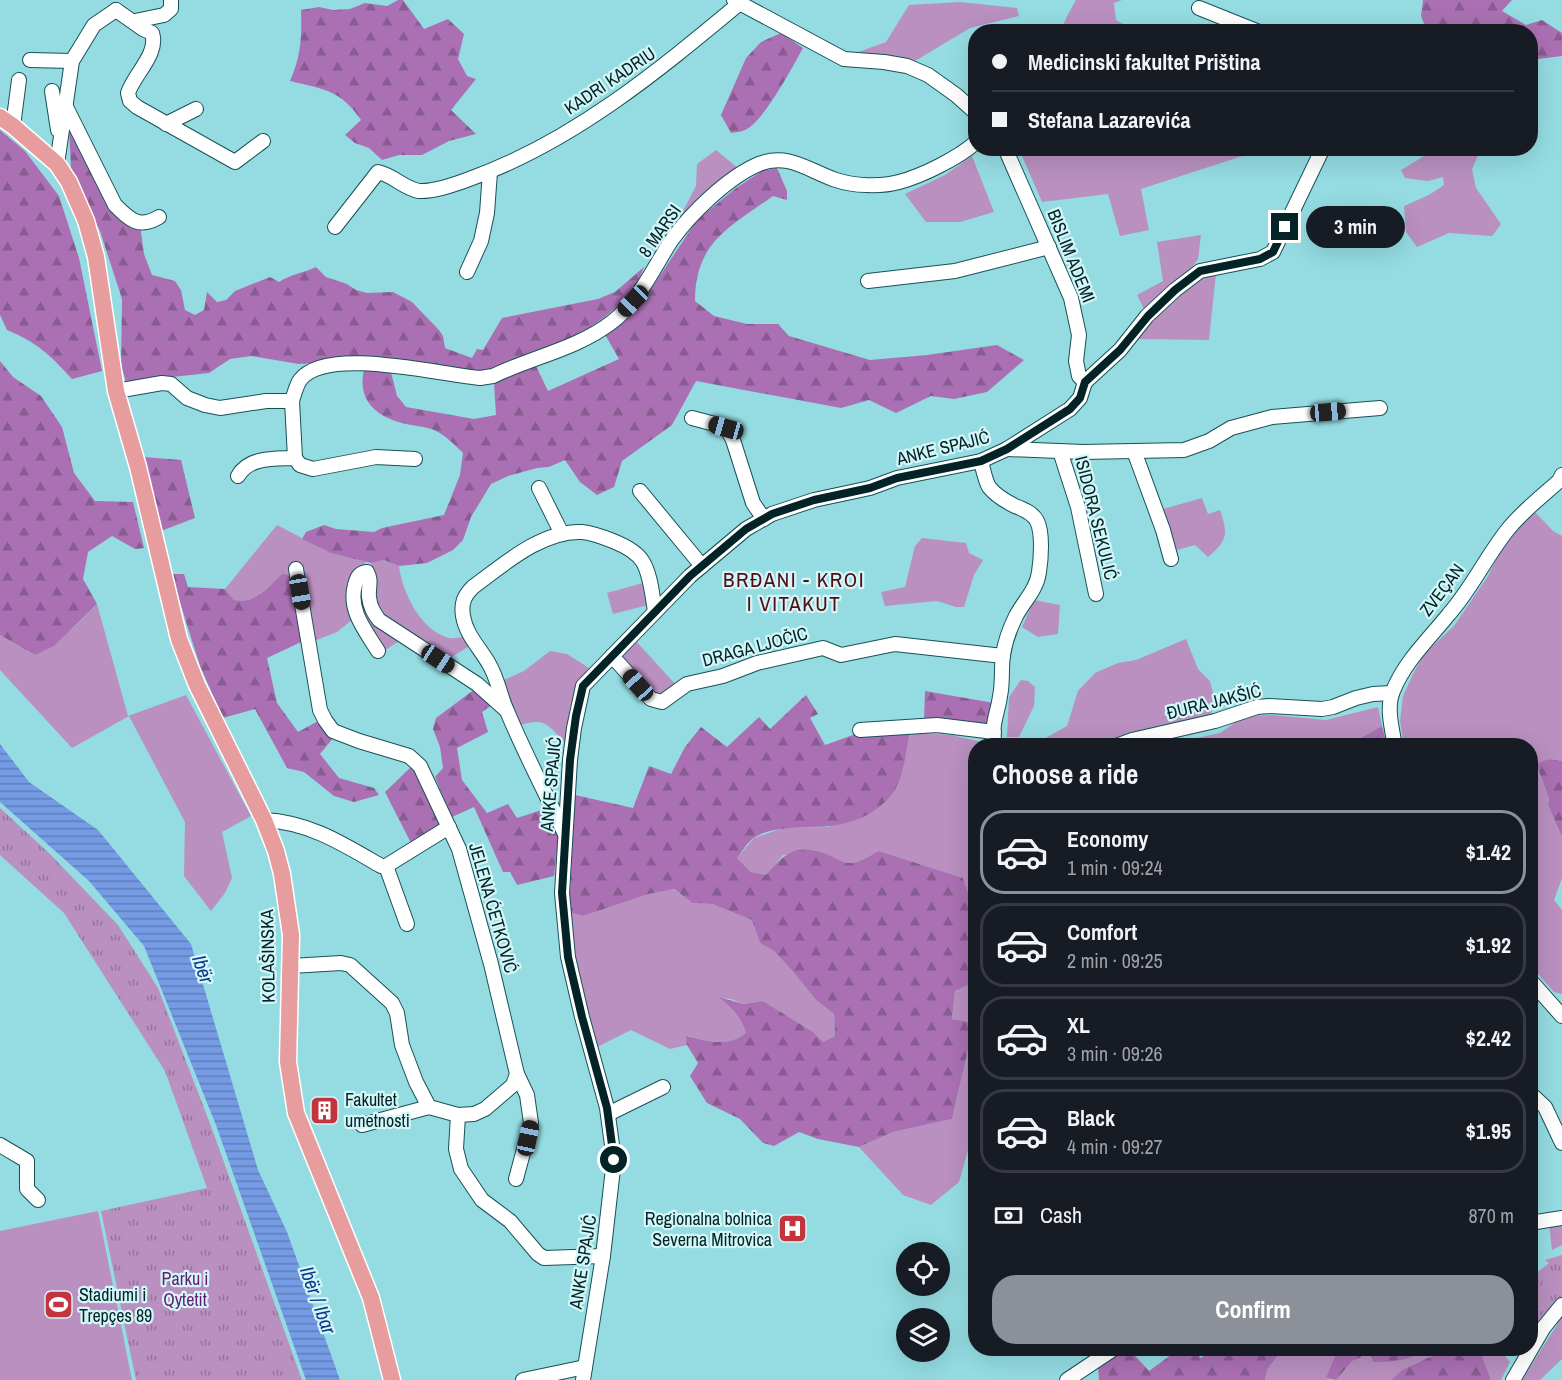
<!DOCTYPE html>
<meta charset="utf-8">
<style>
body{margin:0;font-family:"Archivo Narrow",sans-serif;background:#242831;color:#f1f3f6;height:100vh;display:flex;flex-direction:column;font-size:22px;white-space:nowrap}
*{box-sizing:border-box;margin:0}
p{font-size:20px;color:#9ea1a6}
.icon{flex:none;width:33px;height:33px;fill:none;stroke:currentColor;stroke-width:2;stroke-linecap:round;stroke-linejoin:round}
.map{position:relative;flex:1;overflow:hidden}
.panel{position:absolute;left:968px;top:738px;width:570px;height:618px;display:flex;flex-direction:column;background:#171b24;border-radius:24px;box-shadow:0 6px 24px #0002}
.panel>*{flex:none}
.top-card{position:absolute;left:968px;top:24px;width:570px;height:132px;border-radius:24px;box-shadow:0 6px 24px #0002;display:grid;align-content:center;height:132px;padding:0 24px;background:#171b24}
.buttons{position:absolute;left:896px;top:1242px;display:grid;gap:12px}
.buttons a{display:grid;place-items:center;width:54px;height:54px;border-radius:50%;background:#171b24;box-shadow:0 6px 24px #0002;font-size:30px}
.end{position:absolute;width:27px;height:27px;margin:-14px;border:8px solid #042326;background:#fff;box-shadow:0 0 0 3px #fff}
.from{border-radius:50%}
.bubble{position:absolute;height:42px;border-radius:21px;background:#171b24;box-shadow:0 6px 24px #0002;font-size:20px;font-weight:700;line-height:42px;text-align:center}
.car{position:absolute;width:18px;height:36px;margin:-18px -9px;border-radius:8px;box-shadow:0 0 4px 2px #0007;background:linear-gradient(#222 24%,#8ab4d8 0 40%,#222 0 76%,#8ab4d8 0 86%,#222 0)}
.top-card b{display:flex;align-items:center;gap:21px;height:57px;font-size:22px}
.top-card b+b{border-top:2px solid #363941}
.top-card i{width:15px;height:15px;background:#f1f3f6}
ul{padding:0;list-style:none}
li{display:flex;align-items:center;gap:18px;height:84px;margin:0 12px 9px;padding:0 12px;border:3px solid #363941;border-radius:24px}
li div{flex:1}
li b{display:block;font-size:22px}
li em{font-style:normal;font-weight:700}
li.current{border-color:#8c9099}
li>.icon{width:54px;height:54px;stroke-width:1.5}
h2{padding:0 24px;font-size:27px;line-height:72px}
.pay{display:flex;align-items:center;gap:15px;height:66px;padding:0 24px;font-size:22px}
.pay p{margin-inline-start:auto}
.action{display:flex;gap:12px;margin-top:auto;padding:12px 24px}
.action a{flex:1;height:69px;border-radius:24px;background:#8c9099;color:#fff;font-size:24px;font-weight:700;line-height:69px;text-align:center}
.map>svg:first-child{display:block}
</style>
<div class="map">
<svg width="1562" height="1380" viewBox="0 0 1562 1380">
<defs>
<pattern id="forest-firs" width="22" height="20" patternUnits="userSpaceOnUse" patternTransform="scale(1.5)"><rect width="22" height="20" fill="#aa70b3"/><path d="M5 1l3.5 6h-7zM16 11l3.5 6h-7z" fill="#885c91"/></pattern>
<pattern id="park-tufts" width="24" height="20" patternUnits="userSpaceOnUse" patternTransform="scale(1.5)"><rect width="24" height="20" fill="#b990bf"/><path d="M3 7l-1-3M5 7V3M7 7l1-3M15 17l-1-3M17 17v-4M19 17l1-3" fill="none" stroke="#94759b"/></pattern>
<pattern id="water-rules" width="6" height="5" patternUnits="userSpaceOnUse" patternTransform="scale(1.5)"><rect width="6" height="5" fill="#749be4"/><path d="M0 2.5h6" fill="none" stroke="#5d7eb9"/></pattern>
</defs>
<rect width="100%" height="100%" fill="#94dce2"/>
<!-- grass -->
<g fill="#b990bf">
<polygon points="1076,0 1122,0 1114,3 1116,20 1135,31 1061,31 1066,18"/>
<polygon points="960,2 1017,8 1019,16 970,28 915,61 887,56 850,55 886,42 909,5"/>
<polygon points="1019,149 1264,149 1141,189 1149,230 1120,236 1108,194 1042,202"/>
<polygon points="1455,149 1477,149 1479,153 1472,169 1476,188 1501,224 1492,236 1449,233 1417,247 1406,232 1404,206 1429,195 1444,185 1443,177 1428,181 1405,178 1401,170 1431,152 1448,152"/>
<polygon points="716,150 739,169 680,217 696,186 697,164"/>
<polygon points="972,156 994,212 960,222 926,222 905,194 945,175"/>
<polygon points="1201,235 1198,259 1191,269 1145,311 1137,295 1163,281 1157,242"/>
<polygon points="1216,273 1209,340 1138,339 1167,304 1191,284"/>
<path d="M1202,498l6,16 12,-4c8,24 8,30 -12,47l-13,-12 -18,5 -14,-41z"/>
<polygon points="1535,512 1553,531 1562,536 1562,761 1549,759 1536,765 1549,798 1548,805 1562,837 1562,878 1554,900 1562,910 1562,994 1554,992 1530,965 1530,746 1404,745 1400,721 1403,696 1415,670 1425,653 1454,626 1488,576 1506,539 1523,522"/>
<path d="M277,525l50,26 39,11c-15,17 -23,37 -14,58l-15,12 -23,9 -22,-77 -2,12 -7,-3c-14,14 -27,32 -49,27l-9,-11z"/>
<polygon points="922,538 966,543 969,553 983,560 974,575 964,607 956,607 937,601 885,606 881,592 905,587 915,546"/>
<path d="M384,560l15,6c3,26 22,65 50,72 4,1 11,-1 15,-1l7,8 -21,13 -67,-41c-11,-16 -7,-35 -12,-54z"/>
<polygon points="643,583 648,605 613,614 607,593"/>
<polygon points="361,584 364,585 399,641 384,651 357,604"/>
<polygon points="1034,600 1060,605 1058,634 1038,637 1022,627"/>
<polygon points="97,604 128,716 186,695 251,816 222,832 232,878 225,893 211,911 184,876 185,822 129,716 72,748 0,670 0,635 35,655 73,628"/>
<polygon points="634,639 676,685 660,696 651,692 619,659"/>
<polygon points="1186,639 1198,669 1210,681 1213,693 1211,715 1196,721 1130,732 1097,745 1044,745 1044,739 1067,726 1078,691 1095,673 1118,663 1136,660"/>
<path d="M550,651l17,3 22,14c-19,26 -21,45 -23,77 -19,-22 -20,-28 -49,-19l-15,-45 22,-10z"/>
<polygon points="1021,680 1028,681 1035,687 1034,706 1019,737 1007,737 1009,697"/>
<polygon points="1378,707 1382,726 1348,745 1159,746 1220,733 1244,716 1273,715 1326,720"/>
<polygon points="910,732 951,735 982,742 984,745 975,746 975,896 969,896 963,878 879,851 859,861 847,864 828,855 783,855 766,875 751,872 737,858 754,838 783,828 829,827 897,787 903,769"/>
<path d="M673,889l19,14 20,1 40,16 8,23 14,8 21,23 21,26 18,14 1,22 -12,7 -10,-11 -50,-31 -19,3 -13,-5 -11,-1c13,10 21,20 26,35 -19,15 -38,8 -59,3v9l-17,4 -39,-19 -36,18 -18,-85 -8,-51 14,4 66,-22z"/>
<polygon points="975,982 975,1023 952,1019 955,991"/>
<polygon points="975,1032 975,1126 959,1182 931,1205 903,1195 859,1147 893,1132 952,1119 968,1050"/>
<polygon points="98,1211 132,1380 0,1380 0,1231"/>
<polygon points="1562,1223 1562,1245 1552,1250 1549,1224"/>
<polygon points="1562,1317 1562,1359 1540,1380 1522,1380"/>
<polygon points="1303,1349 1338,1349 1327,1379 1333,1380 1265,1380 1267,1370 1279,1354 1296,1352"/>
<polygon points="1365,1349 1373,1362 1422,1351 1424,1349 1447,1349 1402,1370 1391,1380 1336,1380 1352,1360 1361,1357"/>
<polygon points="1469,1349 1499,1349 1510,1362 1501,1380 1491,1380 1481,1353"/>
</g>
<!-- forest -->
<g fill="url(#forest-firs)">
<path d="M398,0h5l21,29 24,-10 16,15 -6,25 9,17 9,3 -25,31 25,24 -27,7 -27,14h-23l-17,5 -13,-12 -14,-5 -10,-8 16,-15c-20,-30 -38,-31 -71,-39 11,-25 12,-44 11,-71l18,-3 14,3 17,-1 15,-6 22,3z"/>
<polygon points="1423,0 1512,0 1502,11 1526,25 1542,20 1562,33 1562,56 1530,60 1530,32 1427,31 1421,16"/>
<path d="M781,33l22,15c-10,18 -40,75 -58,82 -4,2 -10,2 -14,3l-10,-18 25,-57 15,-16z"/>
<path d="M76,128l38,78 26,19 4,29 8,21 23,6 6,9 4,20 10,5 9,-5 3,-18 10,10 9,-2 9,-9 35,-14 9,5c12,-8 25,-9 37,-15l10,10 21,7 9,6 11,3 26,-1 19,10 27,28 4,6 2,12 27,10 5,-9 6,1 19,-32 96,-19 17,-7 29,-25 -7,17 -17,20 -14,12 -27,19 -101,40 -154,-13 -25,2 -48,-8 -21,3 -21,14 -83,9 -5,-17 1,-66 -22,-68 -17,-32 -12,-31 -2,-39z"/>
<path d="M0,130l25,21 34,45 20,62 23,113 -30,8c-22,-24 -34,-36 -65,-49l-7,-15z"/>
<path d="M777,168l10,23v9l-14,-4c-43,31 -78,46 -78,105l19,15 33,8h31l11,12 81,24 57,-5 70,-10 27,15 -37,32 -33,7 -23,-3 -35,17 -27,-13 -28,8 -145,-27 -24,44 -50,36 -8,26 -17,8 -17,-13 -15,-22 -16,7 -12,1 -29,8 -17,8 -20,33 -8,23 -10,10 -26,13 -28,3 -15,-6 -13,3 -40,-10 -29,-14 4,-7 18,-7 12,4 38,3 8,-4 62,-13 16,-40 3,-22c-8,-8 -18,-18 -29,-23 -9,-4 -22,-4 -32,-7 -27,-7 -45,-24 -38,-53l27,2 6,24 9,11 68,12 22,-4 -2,-32 41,-19 13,27 71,-32 -16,-28 42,-33 52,-78 39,-32 26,-17z"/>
<polygon points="0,361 13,377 41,396 62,427 74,473 95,501 133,502 144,548 135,549 112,536 88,552 83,579 97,604 54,646 35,655 0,635"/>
<polygon points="143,457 181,460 195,518 161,531"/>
<path d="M283,573l7,3 11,66 -34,16 10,45 21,29 22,-12 14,17 -14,17 19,24 35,10 5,7 -25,7 -20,-6 -30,-24 -17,-4 -32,-59 -32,9 -23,-52 -29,-92h13l4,13 37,2 9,11c22,5 35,-14 49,-27z"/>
<polygon points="475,689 492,705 482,712 488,732 457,748 462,780 487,813 508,804 517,818 548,808 559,833 554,876 517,885 510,872 503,872 474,807 452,817 435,777 443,768 440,747 433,729 436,718"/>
<polygon points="925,691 994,703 988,726 924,721"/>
<path d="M806,695l12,19 -8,4 15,27 31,-11 54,-2c-4,18 -5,38 -13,54 -16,30 -52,41 -83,41 -20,1 -42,0 -59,10 -7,4 -13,15 -18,21l14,14 15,3c21,-25 32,-32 65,-19 5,2 12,7 17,7 10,1 22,-8 31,-12l84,27 6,17 6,1v86l-20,9 -3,28 23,4v9l-7,18 -16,69 -59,13 -34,15 -41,-8 -19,-7 -25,14 -11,-3 -23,-24 -33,-16 -17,-27 8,-13 -11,-18 -1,-9c22,5 41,12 60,-3 -5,-16 -14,-26 -28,-36l26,7 19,-3 50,31 10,10 12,-6 -1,-22 -18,-14 -21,-26 -21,-23 -14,-8 -8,-23 -40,-16 -20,-1 -18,-14 -25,5 -66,22 -14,-4 6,-117 58,13 16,-42 22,8 14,-27 16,-20 26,20 32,-30 11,12z"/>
<polygon points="1382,726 1387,745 1348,745"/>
<polygon points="1549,759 1562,761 1562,837 1548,805 1549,798 1536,764"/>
<polygon points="412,766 444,825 412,845 385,792"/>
<polygon points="1123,1349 1129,1349 1149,1371 1179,1349 1187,1355 1195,1352 1201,1358 1213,1349 1303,1349 1296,1352 1279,1354 1267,1370 1265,1380 1099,1380 1098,1366"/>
<polygon points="1338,1349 1365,1349 1361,1357 1352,1361 1336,1380 1326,1378"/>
<path d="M1366,1349h58c-13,12 -33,13 -51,13z"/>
<polygon points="1447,1349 1469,1349 1481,1353 1491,1380 1391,1380 1402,1370"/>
</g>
<!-- park -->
<g fill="url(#park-tufts)">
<polygon points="0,808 49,853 118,925 158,988 212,1129 302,1380 136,1380 101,1211 207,1188 165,1071 64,913 0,855"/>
<polygon points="1562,1255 1562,1299 1540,1321 1530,1335 1530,1278 1549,1263 1545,1260"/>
</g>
<!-- water -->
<polygon fill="url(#water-rules)" points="0,744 29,782 98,830 191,944 258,1170 287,1232 340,1380 306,1380 216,1125 144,946 89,881 0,802"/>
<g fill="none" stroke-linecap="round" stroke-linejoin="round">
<defs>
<g id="minor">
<polyline points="734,0 844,59 884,62 907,66 928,75 956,95 975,112"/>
<polyline points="1199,8 1259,32"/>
<path d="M116,10l27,19 9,4c7,21 -18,41 -24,60l2,8 7,6 98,55 28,-21"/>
<polyline points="135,21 164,15 171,9 171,0"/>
<polyline points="30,60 72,61"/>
<polyline points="52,91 58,130"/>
<path d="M66,107l49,98c15,15 24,24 44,12"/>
<polyline points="166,124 196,109"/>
<polyline points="13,126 19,80"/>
<polyline points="1005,148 1071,298 1079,335 1076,361 1079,376 1085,382"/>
<polyline points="57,164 72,61 94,25 116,10"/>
<path d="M335,227l43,-55c15,3 25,16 41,19 14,1 40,-8 53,-13 102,-37 186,-107 268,-175"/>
<polyline points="467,272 481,241 487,213 490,172"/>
<polyline points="868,281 955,271 1049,247"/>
<polyline points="1085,382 1120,350 1147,316 1175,290 1200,271 1260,259 1273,252 1323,148"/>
<polyline points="116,391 162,383 171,384 187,398 205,405 220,408 266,401 292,401 295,458 300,465 313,469 376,457 415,459"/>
<path d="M292,401c2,-6 4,-15 8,-21 26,-35 141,-5 180,-2l13,-2c39,-19 84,-27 119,-54 27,-21 41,-53 59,-81 19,-27 57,-64 88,-77 29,-12 50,7 77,16 17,6 45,7 63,2 23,-6 59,-24 76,-39"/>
<polyline points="692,418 726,427 733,440 753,503 764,519"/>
<polyline points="1007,449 1083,452 1184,450 1209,441 1231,428 1272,417 1380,408"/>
<polyline points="1060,451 1078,507 1096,594"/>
<polyline points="1134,451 1163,530 1171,559"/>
<path d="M981,461c2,8 4,19 8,26 7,9 16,14 26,19 8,3 18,7 22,15 6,12 4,38 2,51 -2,17 -15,29 -23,44 -6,12 -11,26 -13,39 -2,14 0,28 -3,41 -2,17 -11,33 -4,50"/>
<path d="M238,476c11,-20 38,-17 57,-18"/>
<polyline points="539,488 562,534"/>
<polyline points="640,491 702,566"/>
<polyline points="296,569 320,710 325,720 333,731 359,741 409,756 420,766 459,849 491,964 517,1074 527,1095 531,1123 516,1179"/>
<path d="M378,651c-13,-21 -30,-41 -23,-66 2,-8 4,-12 12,-13 5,8 1,16 2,25 1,10 5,16 10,23l98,64 28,25"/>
<polyline points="612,656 651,699 662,702 687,684 723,676 757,663 823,648 841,655 895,644 1003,656"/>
<polyline points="860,730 937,725 994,732"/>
<polyline points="1116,746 1132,740 1215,721 1257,707 1269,706 1322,709 1333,707 1356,698 1373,694 1392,693"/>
<path d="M1395,746c-3,-17 -9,-39 -2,-55 12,-30 36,-52 56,-77 23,-26 38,-59 60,-86 15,-18 33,-32 50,-47l3,-6"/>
<path d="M264,820c45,2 79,24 117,46h5l63,-39"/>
<path d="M564,832c-19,-40 -40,-80 -57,-121 -7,-15 -9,-32 -18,-47 -9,-16 -23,-29 -26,-48 -2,-13 1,-20 10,-29 30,-22 69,-57 109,-55 11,1 21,5 31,9 10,4 24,11 30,21 8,14 9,33 12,49"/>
<polyline points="386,866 407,924"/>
<polyline points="291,966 341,963 350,965 392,1003 397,1013 402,1045 416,1082 429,1107"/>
<polyline points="1530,980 1562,1016"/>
<polyline points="1530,1093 1545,1107 1562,1143"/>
<polyline points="608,1114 663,1087"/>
<polyline points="458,1115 456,1149 461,1169 482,1200 510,1221 538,1254 544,1258 603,1256"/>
<polyline points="362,1125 429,1107 458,1115 474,1114 485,1109 513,1085 517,1074"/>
<polyline points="0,1145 27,1161 27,1189 38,1200"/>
<polyline points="1530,1223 1562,1218"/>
<polyline points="523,1380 585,1367"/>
<polyline points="583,1380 603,1256 614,1160 607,1108 582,1017 568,957 562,893 570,760 574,728 583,686 690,576 746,529 772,514 814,500 870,488 897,478 981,461 1007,449 1070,409 1080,398 1085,382"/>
<polyline points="1067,1380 1115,1348"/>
<polyline points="1513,1380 1544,1327 1562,1305"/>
</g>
<polyline id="major" points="0,117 13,126 57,164 69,182 86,221 96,257 116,391 138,467 179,639 197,685 264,820 276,851 282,874 291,935 288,1062 296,1113 371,1298 392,1380"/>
</defs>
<!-- minor casing -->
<use href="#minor" stroke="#185155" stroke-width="16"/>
<!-- major casing -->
<use href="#major" stroke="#fff" stroke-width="19"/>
<!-- minor -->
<use href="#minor" stroke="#fff" stroke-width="14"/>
<!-- major -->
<use href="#major" stroke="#e79c9d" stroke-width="16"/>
</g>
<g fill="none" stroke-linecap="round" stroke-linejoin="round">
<!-- route -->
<polyline stroke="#042326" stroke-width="8" points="614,1160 607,1108 582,1017 568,957 562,893 570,760 576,716 583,686 690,576 746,529 772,514 814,500 870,488 897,478 981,461 1007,449 1070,409 1080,398 1085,382 1120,350 1148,316 1175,290 1200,271 1260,259 1273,252 1285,227"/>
</g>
<!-- icons -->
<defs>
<symbol id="building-square" viewBox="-11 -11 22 22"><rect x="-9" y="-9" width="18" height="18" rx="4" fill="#c4343e" stroke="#d3f6f8"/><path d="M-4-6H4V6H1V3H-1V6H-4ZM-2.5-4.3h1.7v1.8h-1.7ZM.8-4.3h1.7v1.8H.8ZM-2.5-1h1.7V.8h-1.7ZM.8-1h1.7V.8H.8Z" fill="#fff"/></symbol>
<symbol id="hospital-square" viewBox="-11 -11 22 22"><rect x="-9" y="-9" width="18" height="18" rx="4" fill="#c4343e" stroke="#d3f6f8"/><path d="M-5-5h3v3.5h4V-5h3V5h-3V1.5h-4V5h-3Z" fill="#fff"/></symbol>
<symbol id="stadium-square" viewBox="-11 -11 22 22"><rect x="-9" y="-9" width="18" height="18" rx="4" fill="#c4343e" stroke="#d3f6f8"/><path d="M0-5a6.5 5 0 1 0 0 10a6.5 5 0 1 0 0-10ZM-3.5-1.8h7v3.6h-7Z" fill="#fff"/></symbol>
</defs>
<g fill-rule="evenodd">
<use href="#building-square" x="308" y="1094" width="33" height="33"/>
<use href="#hospital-square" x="776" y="1212" width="33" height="33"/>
<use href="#stadium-square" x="42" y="1288" width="33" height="33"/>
</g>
<g text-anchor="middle" stroke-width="4.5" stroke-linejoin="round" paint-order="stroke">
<!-- street labels -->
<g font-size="18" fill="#042326" stroke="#d3f6f8">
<text transform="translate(610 81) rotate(-34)" y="6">KADRI KADRIU</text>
<text transform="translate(660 231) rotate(-55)" y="6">8 MARSI</text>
<text transform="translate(1071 256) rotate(68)" y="6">BISLIM ADEMI</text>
<text transform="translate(943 448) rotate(-14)" y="6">ANKE SPAJIĆ</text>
<text transform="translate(1096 518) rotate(76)" y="6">ISIDORA SEKULIĆ</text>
<text transform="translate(1442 590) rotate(-53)" y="6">ZVEÇAN</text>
<text transform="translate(755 647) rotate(-15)" y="6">DRAGA LJOČIC</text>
<text transform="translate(1214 702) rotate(-14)" y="6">ÐURA JAKŠIĆ</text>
<text transform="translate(551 784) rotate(-85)" y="6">ANKE SPAJIĆ</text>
<text transform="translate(493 908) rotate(74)" y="6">JELENA ĆETKOVIĆ</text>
<text transform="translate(268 956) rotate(-91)" y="6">KOLAŠINSKA</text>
<text transform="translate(583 1262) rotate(-81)" y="6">ANKE SPAJIĆ</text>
</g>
<!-- poi labels -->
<g font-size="18" fill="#042326" stroke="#d3f6f8" text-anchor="start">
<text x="345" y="1106">Fakultet<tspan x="345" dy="21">umetnosti</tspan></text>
<text x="772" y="1225" text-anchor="end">Regionalna bolnica<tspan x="772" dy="21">Severna Mitrovica</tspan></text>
<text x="79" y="1301">Stadiumi i<tspan x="79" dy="21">Trepçes 89</tspan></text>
</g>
<!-- park labels -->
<g font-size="18" fill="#631c6e" stroke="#d3f6f8">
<text x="185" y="1285">Parku i<tspan x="185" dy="21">Qytetit</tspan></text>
</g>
<!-- water labels -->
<g font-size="20" font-style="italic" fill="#103a8d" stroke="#d3f6f8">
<text transform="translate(203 969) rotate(71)" y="7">Ibër</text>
<text transform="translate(318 1300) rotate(70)" y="7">Ibër / Ibar</text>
</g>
<!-- quarter labels -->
<g font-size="21" letter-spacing="1.5" fill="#520d13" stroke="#d3f6f8">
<text x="794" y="587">BRĐANI - KROI<tspan x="794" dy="24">I VITAKUT</tspan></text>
</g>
</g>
</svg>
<div class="buttons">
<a><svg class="icon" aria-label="locate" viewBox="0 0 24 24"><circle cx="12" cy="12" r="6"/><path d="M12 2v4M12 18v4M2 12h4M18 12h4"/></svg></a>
<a><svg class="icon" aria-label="layers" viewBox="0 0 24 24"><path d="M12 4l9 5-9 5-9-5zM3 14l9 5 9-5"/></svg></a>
</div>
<i class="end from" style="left:614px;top:1160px"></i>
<i class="end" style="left:1285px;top:227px"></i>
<div class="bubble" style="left:1306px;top:206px;width:99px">3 min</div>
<i class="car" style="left:633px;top:301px;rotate:224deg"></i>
<i class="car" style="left:1328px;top:412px;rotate:85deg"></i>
<i class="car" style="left:726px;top:428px;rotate:286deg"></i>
<i class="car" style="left:300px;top:592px;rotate:170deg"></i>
<i class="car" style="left:438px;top:659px;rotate:123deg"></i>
<i class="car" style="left:638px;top:685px;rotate:318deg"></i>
<i class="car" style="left:528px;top:1138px;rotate:12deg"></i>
<div class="top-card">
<b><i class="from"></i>Medicinski fakultet Priština</b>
<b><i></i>Stefana Lazarevića</b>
</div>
<section class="panel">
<h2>Choose a ride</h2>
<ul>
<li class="current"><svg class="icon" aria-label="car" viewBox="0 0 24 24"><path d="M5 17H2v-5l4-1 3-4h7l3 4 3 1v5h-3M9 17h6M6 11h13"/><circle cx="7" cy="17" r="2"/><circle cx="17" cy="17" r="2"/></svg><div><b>Economy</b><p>1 min · 09:24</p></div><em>$1.42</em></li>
<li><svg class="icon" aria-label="car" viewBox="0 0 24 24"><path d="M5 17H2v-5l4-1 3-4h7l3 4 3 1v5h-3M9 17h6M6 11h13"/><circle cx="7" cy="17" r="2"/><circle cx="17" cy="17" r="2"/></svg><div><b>Comfort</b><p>2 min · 09:25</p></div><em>$1.92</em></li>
<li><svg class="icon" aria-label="car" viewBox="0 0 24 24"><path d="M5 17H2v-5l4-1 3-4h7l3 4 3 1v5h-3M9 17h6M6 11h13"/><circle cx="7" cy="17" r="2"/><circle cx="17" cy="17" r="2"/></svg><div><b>XL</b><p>3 min · 09:26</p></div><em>$2.42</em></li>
<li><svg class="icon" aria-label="car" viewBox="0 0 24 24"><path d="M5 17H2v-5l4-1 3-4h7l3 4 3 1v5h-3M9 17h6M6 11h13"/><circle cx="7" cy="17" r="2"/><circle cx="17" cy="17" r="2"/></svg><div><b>Black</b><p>4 min · 09:27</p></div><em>$1.95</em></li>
</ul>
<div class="pay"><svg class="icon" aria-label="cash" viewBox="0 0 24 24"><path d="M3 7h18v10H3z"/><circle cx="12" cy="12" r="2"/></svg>Cash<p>870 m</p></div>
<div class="action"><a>Confirm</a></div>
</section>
</div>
